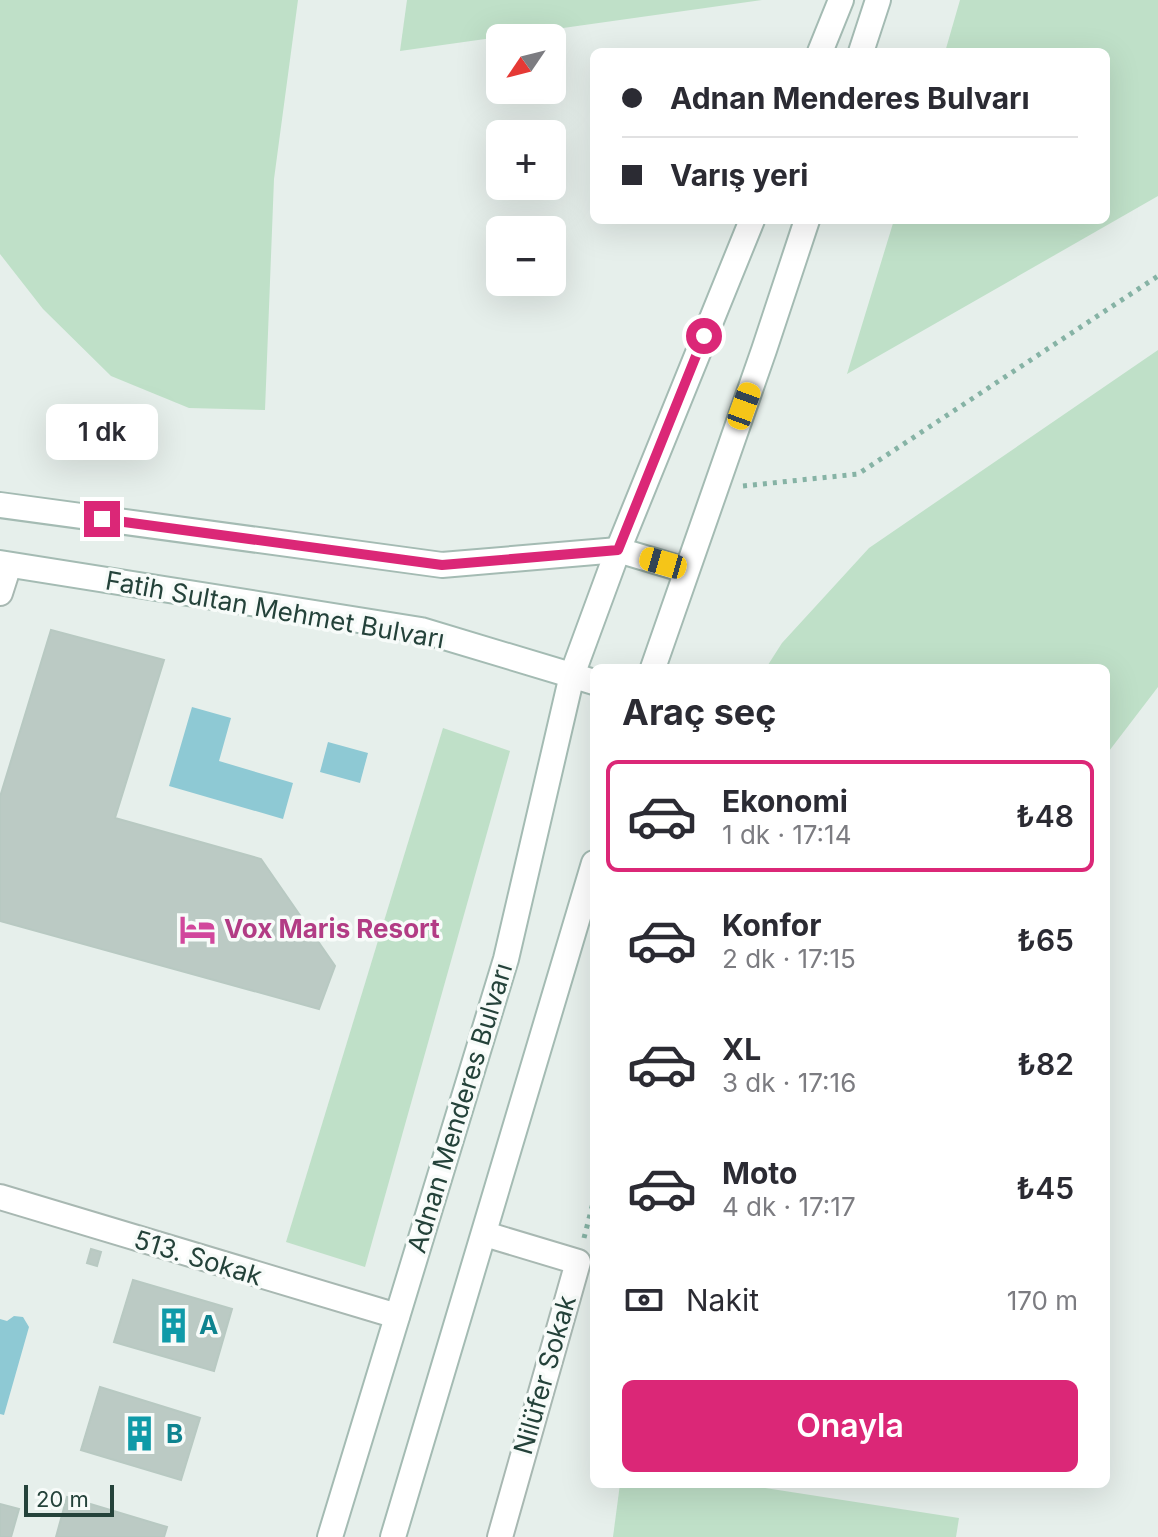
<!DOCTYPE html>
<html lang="tr">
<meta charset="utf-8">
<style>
body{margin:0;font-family:Inter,sans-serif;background:#f2f2f3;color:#2b2b33;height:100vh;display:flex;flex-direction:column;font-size:30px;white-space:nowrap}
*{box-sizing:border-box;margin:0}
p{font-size:26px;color:#7c7c81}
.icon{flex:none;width:44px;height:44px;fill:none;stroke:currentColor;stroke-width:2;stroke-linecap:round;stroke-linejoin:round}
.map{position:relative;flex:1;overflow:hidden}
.panel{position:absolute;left:590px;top:664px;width:520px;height:824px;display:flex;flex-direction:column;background:#fff;border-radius:12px;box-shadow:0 8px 32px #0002}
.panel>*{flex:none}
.hud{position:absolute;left:590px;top:48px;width:520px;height:176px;border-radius:12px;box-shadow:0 8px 32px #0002;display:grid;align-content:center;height:176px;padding:0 32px;background:#fff}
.needle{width:52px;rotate:235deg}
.tools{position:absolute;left:486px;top:24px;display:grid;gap:16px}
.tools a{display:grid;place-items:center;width:80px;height:80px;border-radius:12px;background:#fff;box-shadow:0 8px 32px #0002;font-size:40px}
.scale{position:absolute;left:24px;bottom:20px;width:90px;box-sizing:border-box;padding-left:8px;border:4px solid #24423a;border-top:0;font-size:22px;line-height:28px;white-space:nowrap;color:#24423a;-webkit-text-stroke:6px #f7fbf9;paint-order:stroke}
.end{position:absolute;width:36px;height:36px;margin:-18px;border:10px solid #db2777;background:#fff;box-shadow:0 0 0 4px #fff}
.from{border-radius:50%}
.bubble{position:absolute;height:56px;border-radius:12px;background:#fff;box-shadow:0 8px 32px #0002;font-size:26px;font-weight:600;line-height:56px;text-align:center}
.car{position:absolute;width:24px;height:48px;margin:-24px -12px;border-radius:10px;box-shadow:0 0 6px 2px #0007;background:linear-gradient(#f5c518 24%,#345 0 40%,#f5c518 0 76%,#345 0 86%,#f5c518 0)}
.hud b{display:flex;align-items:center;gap:28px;height:76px;font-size:30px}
.hud b+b{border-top:2px solid #e1e1e2}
.hud i{width:20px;height:20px;background:#2b2b33}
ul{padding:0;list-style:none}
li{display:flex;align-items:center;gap:24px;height:112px;margin:0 16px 12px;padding:0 16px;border:4px solid transparent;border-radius:12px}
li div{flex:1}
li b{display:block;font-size:30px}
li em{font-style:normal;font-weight:600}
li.current{border-color:#db2777}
li>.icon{width:72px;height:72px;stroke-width:1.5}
h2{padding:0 32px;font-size:36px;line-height:96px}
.pay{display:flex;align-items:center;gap:20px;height:88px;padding:0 32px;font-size:30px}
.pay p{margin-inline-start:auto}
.cta{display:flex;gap:16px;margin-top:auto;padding:16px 32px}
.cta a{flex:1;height:92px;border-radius:12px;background:#db2777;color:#fff;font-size:32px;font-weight:600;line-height:92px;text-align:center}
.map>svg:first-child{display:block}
</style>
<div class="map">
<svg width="1158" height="1537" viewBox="0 0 1158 1537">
<rect width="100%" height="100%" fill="#e6efeb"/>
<!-- green -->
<g fill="#bfe0c8">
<polygon points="0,0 298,0 274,179 265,410 189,408 111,376 43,309 0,254"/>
<polygon points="407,0 762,0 400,51"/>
<polygon points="960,0 1158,0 1158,196 847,374 894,220 1106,220 1106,52 945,52"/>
<polygon points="1158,350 1158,687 1106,755 1106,668 766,668 782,643 869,548"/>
<polygon points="443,728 510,751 365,1267 286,1242"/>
<polygon points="620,1484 740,1484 959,1518 956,1537 613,1537"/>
</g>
<!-- water -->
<g fill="#8ec9d4">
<polygon points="192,707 231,718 219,761 293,783 283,819 169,786"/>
<polygon points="328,742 368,753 360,783 320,772"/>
<polygon points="14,1316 23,1317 29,1327 4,1415 0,1414 0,1319 7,1321"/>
</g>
<!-- building -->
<g fill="#bbcac4" stroke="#b8c9c2" stroke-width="2">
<polygon points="51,630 164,660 115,818 261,859 335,966 319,1009 0,921 0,797"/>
<polygon points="91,1249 101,1252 97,1266 87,1263"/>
<polygon points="133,1280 232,1309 214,1371 114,1342"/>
<polygon points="100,1387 200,1418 181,1480 81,1450"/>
<polygon points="67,1497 167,1527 164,1537 56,1537"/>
<polygon points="0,1504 19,1509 11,1537 0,1537"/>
</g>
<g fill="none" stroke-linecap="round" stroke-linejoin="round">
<defs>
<g id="street">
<polyline points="0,593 9,565"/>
<polyline points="0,1197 397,1316"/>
<polyline points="485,1234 578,1262 500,1537"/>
</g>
<g id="secondary">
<polyline points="820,52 841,0"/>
<polyline points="861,52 878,0"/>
<polyline points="0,505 442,565 618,550 685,570"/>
<polyline points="0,563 421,630 594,682"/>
<polyline points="653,668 764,350 807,220"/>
<polyline points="330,1537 506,959 572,675 618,550 752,220"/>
<polyline points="393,1537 594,863"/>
</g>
</defs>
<!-- street casing -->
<use href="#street" stroke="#a8b8b2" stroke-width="28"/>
<!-- secondary casing -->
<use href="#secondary" stroke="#a4bbb3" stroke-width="28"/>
<!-- path -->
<g stroke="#86b3a5" stroke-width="5" stroke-dasharray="4 6" stroke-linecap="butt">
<polyline points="743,486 858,474 1158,276"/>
<polyline points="584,1238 594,1199"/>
</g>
<!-- street -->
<use href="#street" stroke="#fff" stroke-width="24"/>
<!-- secondary -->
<use href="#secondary" stroke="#fff" stroke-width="24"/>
</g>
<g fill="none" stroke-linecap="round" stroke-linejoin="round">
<!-- route -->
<polyline stroke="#db2777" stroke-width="10" points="102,519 442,565 618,550 704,336"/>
</g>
<!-- icons -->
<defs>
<symbol id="hotel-bare" viewBox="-9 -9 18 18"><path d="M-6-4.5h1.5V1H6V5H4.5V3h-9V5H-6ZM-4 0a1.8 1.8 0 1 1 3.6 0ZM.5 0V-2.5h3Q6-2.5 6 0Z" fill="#d1479c" stroke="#f7fbf9" stroke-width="2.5" paint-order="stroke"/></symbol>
<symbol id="building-bare" viewBox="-9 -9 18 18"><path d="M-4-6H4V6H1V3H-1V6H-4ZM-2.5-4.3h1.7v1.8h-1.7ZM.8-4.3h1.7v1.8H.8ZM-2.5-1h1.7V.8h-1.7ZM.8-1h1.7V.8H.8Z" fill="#0f9aa8" stroke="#f7fbf9" stroke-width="2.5" paint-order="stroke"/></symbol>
</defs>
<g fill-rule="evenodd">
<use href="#hotel-bare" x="172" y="904" width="51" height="51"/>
<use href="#building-bare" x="148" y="1300" width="51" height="51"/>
<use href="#building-bare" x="114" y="1408" width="51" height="51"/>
</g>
<g text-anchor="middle" stroke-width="7" stroke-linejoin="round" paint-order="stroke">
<!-- street labels -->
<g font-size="26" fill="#24423a" stroke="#f7fbf9">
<text transform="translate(275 610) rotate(10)" y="9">Fatih Sultan Mehmet Bulvarı</text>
<text transform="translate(460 1108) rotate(-73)" y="9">Adnan Menderes Bulvarı</text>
<text transform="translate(198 1258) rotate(17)" y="9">513. Sokak</text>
<text transform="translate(545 1375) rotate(-74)" y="9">Nilüfer Sokak</text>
</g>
<!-- hotel labels -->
<g font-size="26" font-weight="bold" fill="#b23c85" stroke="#f7fbf9" text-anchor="start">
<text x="224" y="938">Vox Maris Resort</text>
</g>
<!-- culture labels -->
<g font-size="26" font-weight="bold" fill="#0d838f" stroke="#f7fbf9" text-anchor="start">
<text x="199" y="1334">A</text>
<text x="166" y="1443">B</text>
</g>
</g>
</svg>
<div class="tools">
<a><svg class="needle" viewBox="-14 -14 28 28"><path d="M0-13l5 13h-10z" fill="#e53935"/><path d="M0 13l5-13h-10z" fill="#7c7c81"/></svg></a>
<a>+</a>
<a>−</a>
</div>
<div class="scale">20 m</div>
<i class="end from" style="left:704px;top:336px"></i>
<i class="end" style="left:102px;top:519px"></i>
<div class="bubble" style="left:46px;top:404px;width:112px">1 dk</div>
<i class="car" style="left:744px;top:406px;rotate:20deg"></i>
<i class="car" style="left:663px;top:563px;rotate:286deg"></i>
<div class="hud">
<b><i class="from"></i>Adnan Menderes Bulvarı</b>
<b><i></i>Varış yeri</b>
</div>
<section class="panel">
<h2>Araç seç</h2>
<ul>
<li class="current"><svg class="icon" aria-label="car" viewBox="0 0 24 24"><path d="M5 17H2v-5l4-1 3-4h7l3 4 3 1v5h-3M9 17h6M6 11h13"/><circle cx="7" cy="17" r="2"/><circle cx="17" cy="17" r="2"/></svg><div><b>Ekonomi</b><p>1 dk · 17:14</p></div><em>₺48</em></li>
<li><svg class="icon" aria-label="car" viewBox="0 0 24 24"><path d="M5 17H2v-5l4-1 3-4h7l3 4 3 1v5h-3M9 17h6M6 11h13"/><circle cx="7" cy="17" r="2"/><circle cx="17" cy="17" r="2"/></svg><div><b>Konfor</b><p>2 dk · 17:15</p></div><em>₺65</em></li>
<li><svg class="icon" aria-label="car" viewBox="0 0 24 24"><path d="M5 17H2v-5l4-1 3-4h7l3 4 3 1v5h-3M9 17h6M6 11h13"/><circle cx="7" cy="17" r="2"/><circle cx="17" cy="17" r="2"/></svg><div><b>XL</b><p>3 dk · 17:16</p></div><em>₺82</em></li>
<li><svg class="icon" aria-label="car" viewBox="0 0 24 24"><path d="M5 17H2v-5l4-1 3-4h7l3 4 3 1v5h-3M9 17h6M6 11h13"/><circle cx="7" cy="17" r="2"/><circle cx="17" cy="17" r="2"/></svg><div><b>Moto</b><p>4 dk · 17:17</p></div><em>₺45</em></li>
</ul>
<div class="pay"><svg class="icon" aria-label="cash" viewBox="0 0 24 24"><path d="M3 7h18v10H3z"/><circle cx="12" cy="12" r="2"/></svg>Nakit<p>170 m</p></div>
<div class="cta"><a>Onayla</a></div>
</section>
</div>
